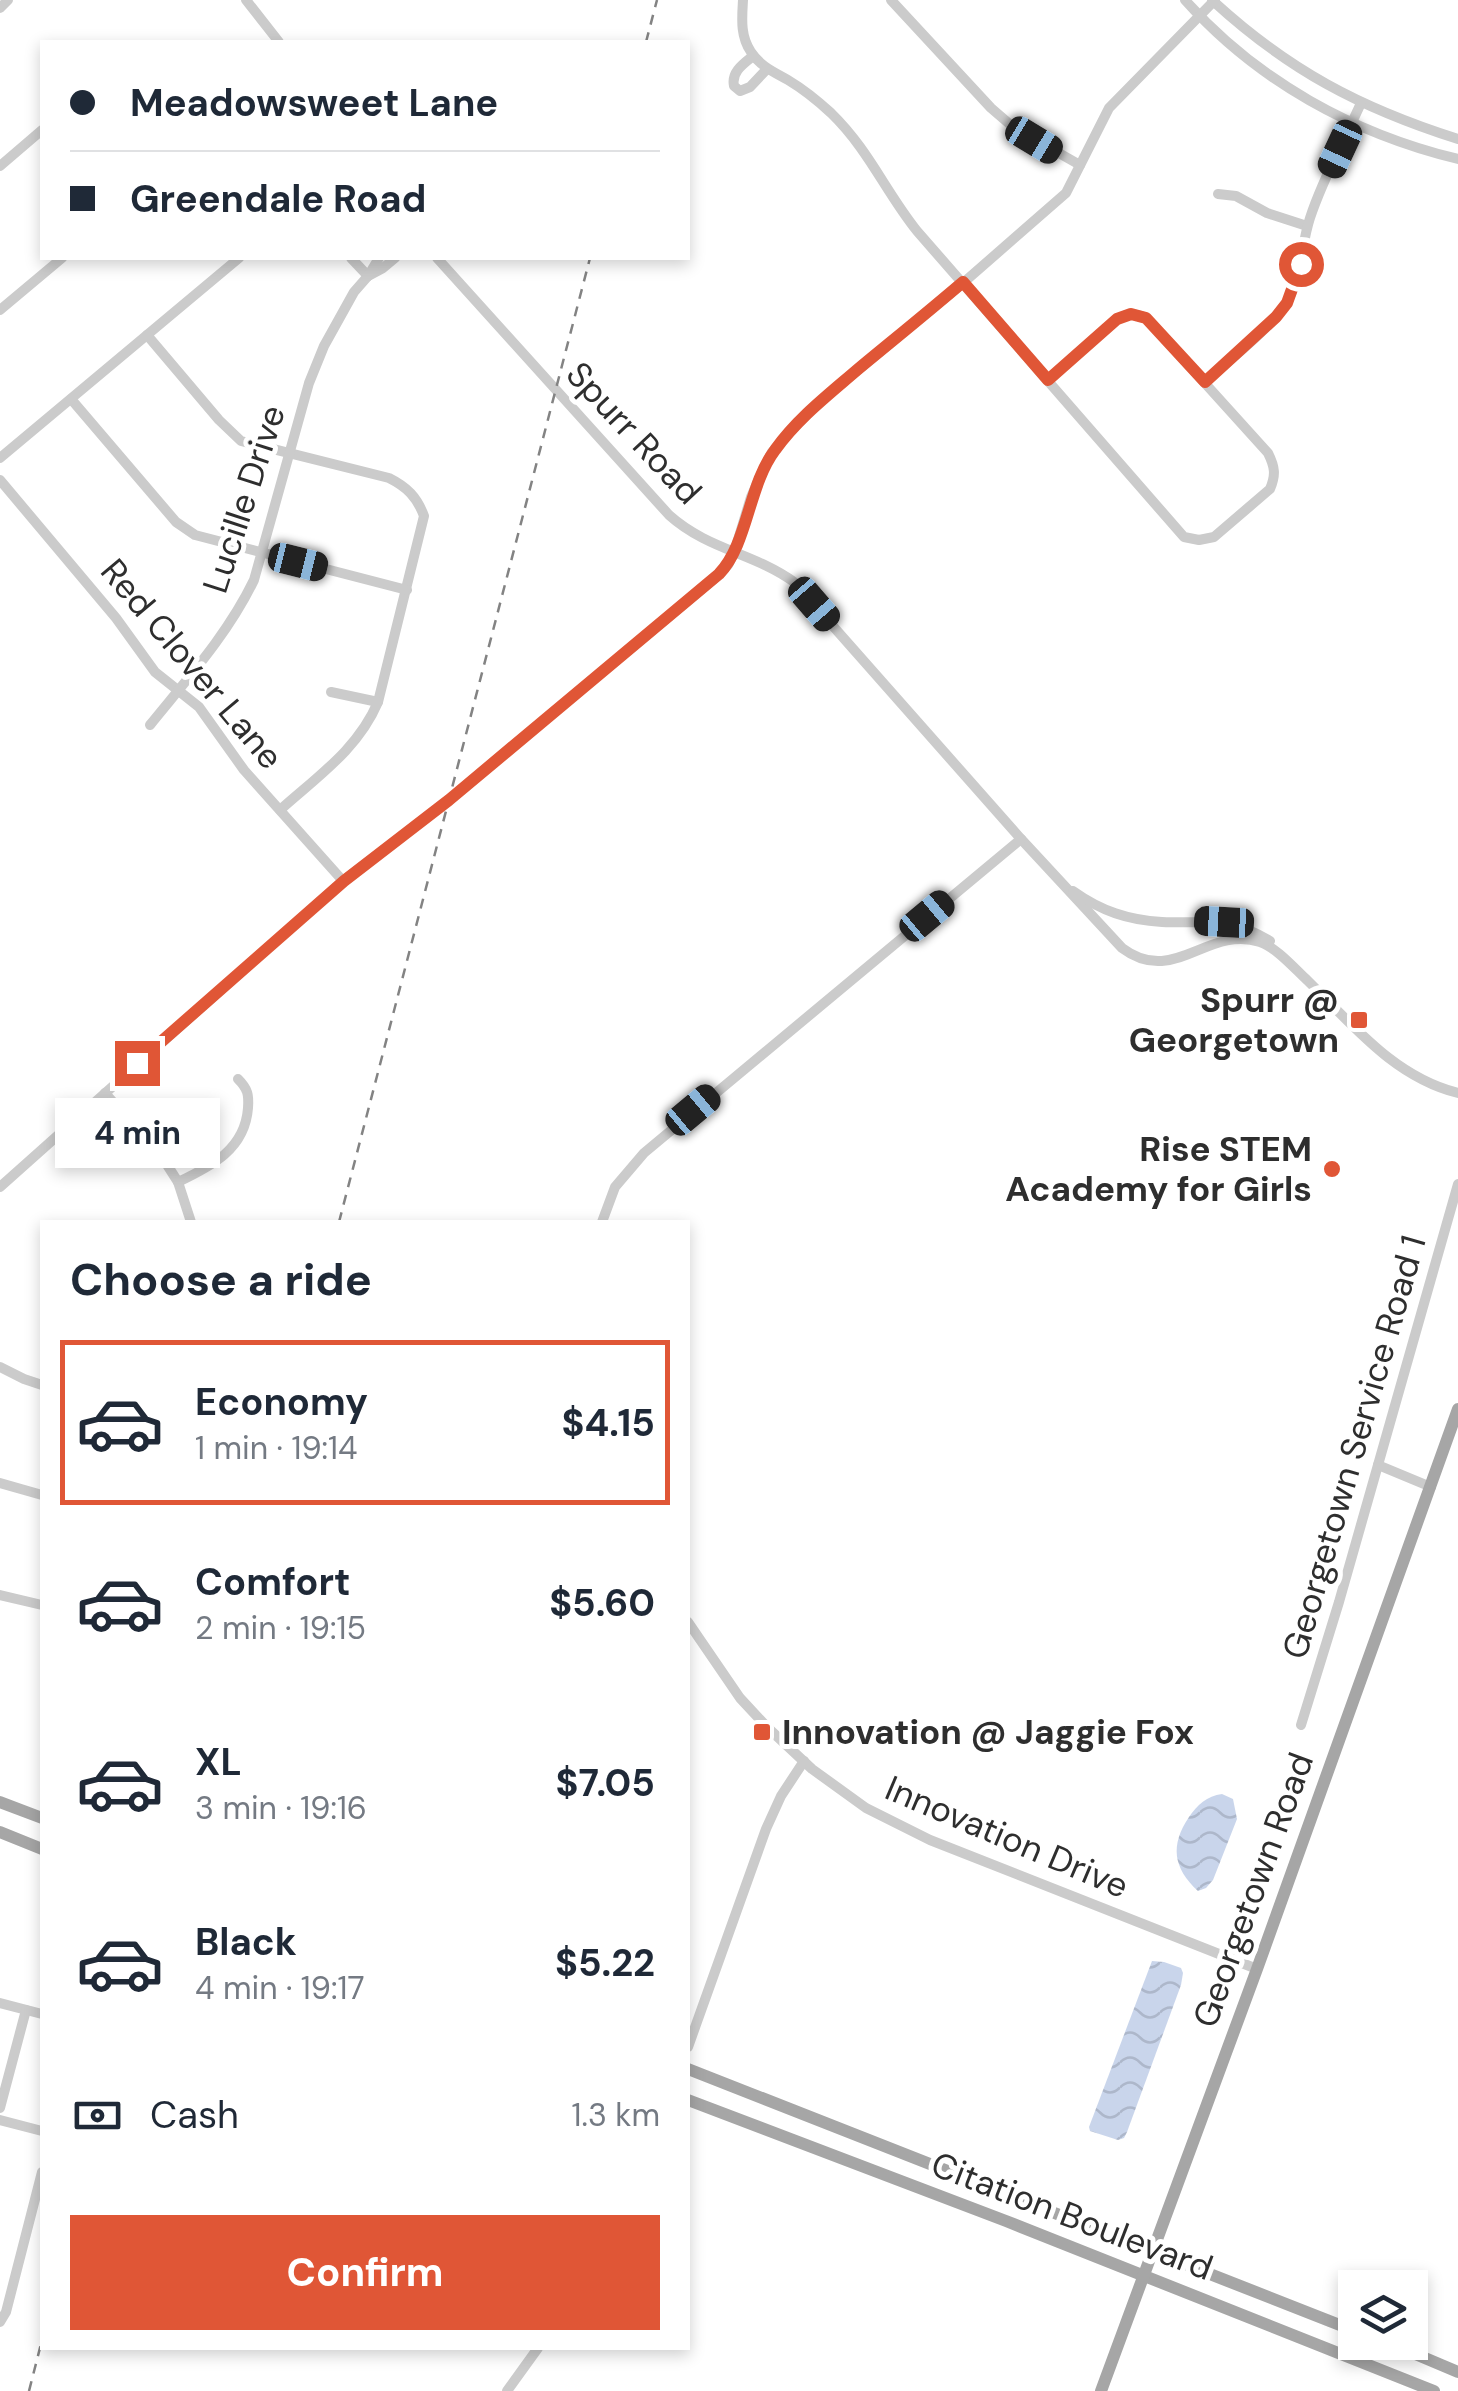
<!DOCTYPE html>
<meta charset="utf-8">
<style>
body{margin:0;font-family:"DM Sans",sans-serif;background:#f2f2f3;color:#1f2937;height:100vh;display:flex;flex-direction:column;font-size:38px;white-space:nowrap}
*{box-sizing:border-box;margin:0}
p{font-size:32px;color:#747a83}
.icon{flex:none;width:55px;height:55px;fill:none;stroke:currentColor;stroke-width:2;stroke-linecap:round;stroke-linejoin:round}
.map{position:relative;flex:1;overflow:hidden}
.drawer{position:absolute;left:40px;top:1220px;width:650px;height:1130px;display:flex;flex-direction:column;background:#fff;border-radius:0px;box-shadow:0 5px 15px #0003}
.drawer>*{flex:none}
.hud{position:absolute;left:40px;top:40px;width:650px;height:220px;border-radius:0px;box-shadow:0 5px 15px #0003;display:grid;align-content:center;height:220px;padding:0 30px;background:#fff}
.tools{position:absolute;left:1338px;top:2270px;display:grid;gap:20px}
.tools a{display:grid;place-items:center;width:90px;height:90px;border-radius:0px;background:#fff;box-shadow:0 5px 15px #0003;font-size:50px}
.end{position:absolute;width:45px;height:45px;margin:-22px;border:12px solid #e05636;background:#fff;box-shadow:0 0 0 5px #fff}
.from{border-radius:50%}
.bubble{position:absolute;height:70px;border-radius:0px;background:#fff;box-shadow:0 5px 15px #0003;font-size:32px;font-weight:700;line-height:70px;text-align:center}
.car{position:absolute;width:30px;height:60px;margin:-30px -15px;border-radius:12px;box-shadow:0 0 8px 2px #0007;background:linear-gradient(#222 24%,#8ab4d8 0 40%,#222 0 76%,#8ab4d8 0 86%,#222 0)}
.hud b{display:flex;align-items:center;gap:35px;height:95px;font-size:38px}
.hud b+b{border-top:2px solid #e0e1e3}
.hud i{width:25px;height:25px;background:#1f2937}
ul{padding:0;list-style:none}
li{display:flex;align-items:center;gap:30px;height:165px;margin:0 20px 15px;padding:0 10px;border:5px solid transparent;border-radius:0px}
li div{flex:1}
li b{display:block;font-size:38px}
li em{font-style:normal;font-weight:700}
li.current{border-color:#e05636}
li>.icon{width:90px;height:90px;stroke-width:1.5}
h2{padding:0 30px;font-size:45px;line-height:120px}
.pay{display:flex;align-items:center;gap:25px;height:110px;padding:0 30px;font-size:38px}
.pay p{margin-inline-start:auto}
.button{display:flex;gap:20px;margin-top:auto;padding:20px 30px}
.button a{flex:1;height:115px;border-radius:0px;background:#e05636;color:#fff;font-size:40px;font-weight:700;line-height:115px;text-align:center}
.map>svg:first-child{display:block}
</style>
<div class="map">
<svg width="1458" height="2391" viewBox="0 0 1458 2391">
<defs>
<pattern id="water-waves" width="16" height="10" patternUnits="userSpaceOnUse" patternTransform="scale(2.5)"><rect width="16" height="10" fill="#c9d5eb"/><path d="M0 5q4-4 8 0t8 0" fill="none" stroke="#adb7ca"/></pattern>
</defs>
<rect width="100%" height="100%" fill="#fff"/>
<!-- water -->
<g fill="url(#water-waves)">
<path d="M1222,1794l11,5 4,20 -24,61 -7,8 -8,3c-25,-23 -28,-46 -9,-74 8,-12 18,-21 33,-23z"/>
<polygon points="1152,1961 1164,1962 1181,1968 1183,1973 1181,1985 1127,2132 1124,2138 1118,2140 1090,2131 1089,2127"/>
</g>
<g fill="none" stroke-linecap="round" stroke-linejoin="round">
<!-- minor -->
<g stroke="#cbcbcb" stroke-width="10">
<polyline points="246,0 279,42"/>
<path d="M743,0c-1,18 -3,36 8,52 9,14 23,20 37,28 15,9 30,21 43,33 38,37 54,78 86,118l267,306 15,3 15,-3 56,-48c6,-14 5,-22 -2,-36l-122,-135c-10,-5 -19,-5 -29,1l-69,61"/>
<polyline points="891,0 991,108 1013,127 1080,165"/>
<path d="M1185,0c72,81 169,134 273,159"/>
<path d="M1212,0c76,70 148,108 246,139"/>
<polyline points="0,8 8,0"/>
<path d="M753,56c-10,8 -22,16 -19,30l6,5 10,-4 17,-18"/>
<polyline points="0,166 42,130"/>
<polyline points="1218,194 1236,196 1267,213 1307,226"/>
<polyline points="351,258 368,276"/>
<path d="M437,258l232,257c39,35 85,38 125,67l227,257 101,109c52,39 85,-23 138,-6 17,6 34,26 47,38 46,45 87,97 151,113"/>
<polyline points="368,276 383,268 395,258"/>
<polyline points="0,310 62,258"/>
<path d="M147,335l72,85 22,21 148,37c18,9 28,19 35,38l-46,186c-20,47 -60,74 -98,108"/>
<path d="M1205,382c23,-21 69,-56 83,-82 14,-25 13,-55 22,-82 13,-40 34,-77 51,-115"/>
<polyline points="71,399 176,522 195,535 407,590"/>
<polyline points="0,458 239,258"/>
<polyline points="0,480 116,618 155,672 199,707 244,770 343,881"/>
<polyline points="331,692 378,702"/>
<path d="M150,725c38,-47 78,-91 104,-145l55,-197 15,-37 30,-54 14,-16 11,-18"/>
<path d="M1073,891c28,20 55,29 89,31 45,2 67,-6 108,19"/>
<polyline points="105,1093 164,1160 178,1182 191,1222"/>
<path d="M178,1182c34,-16 67,-33 70,-74 1,-13 0,-19 -10,-29"/>
<polyline points="0,1187 343,881 449,800 719,575 728,565 734,553 751,497 762,472 772,452 790,432 816,405 963,283 1066,193 1109,108 1215,0"/>
<polyline points="602,1222 615,1187 644,1153 1021,839"/>
<polyline points="0,1367 24,1379 42,1385"/>
<polyline points="1378,1465 1431,1487"/>
<polyline points="0,1483 42,1495"/>
<polyline points="0,1595 42,1605"/>
<polyline points="688,1622 740,1698 767,1727 812,1769 866,1808 930,1840 1257,1969"/>
<polyline points="1301,1725 1339,1602 1458,1184"/>
<polyline points="0,2003 42,2014"/>
<polyline points="688,2047 766,1829 781,1796 804,1761"/>
<polyline points="0,2108 26,2010"/>
<polyline points="0,2120 42,2131"/>
<polyline points="0,2322 6,2312 42,2172"/>
<polyline points="507,2391 538,2348"/>
</g>
<!-- major -->
<g stroke="#a6a6a6" stroke-width="12">
<polyline points="0,1802 42,1818"/>
<polyline points="0,1832 42,1849"/>
<polyline points="688,2069 1355,2331"/>
<polyline points="688,2100 1006,2221 1434,2391"/>
<polyline points="1387,2342 1458,2372"/>
<polyline points="1101,2391 1257,1969 1458,1409"/>
</g>
<!-- rail -->
<g stroke="#838383" stroke-width="2.5" stroke-dasharray="10 8" stroke-linecap="butt">
<polyline points="646,42 657,0"/>
<polyline points="339,1222 590,258"/>
<polyline points="29,2391 42,2340"/>
</g>
</g>
<g fill="none" stroke-linecap="round" stroke-linejoin="round">
<!-- route -->
<path stroke="#e05636" stroke-width="12" d="M137,1063l207,-182 105,-81 270,-226c29,-30 29,-88 56,-124 22,-31 53,-55 82,-80 35,-29 71,-58 106,-88l85,98 69,-61 14,-5 15,4 59,64 71,-65 11,-14 14,-39"/>
</g>
<!-- markers -->
<g fill="#e05636" stroke="#fff" stroke-width="4">
<rect x="1349" y="1010" width="20" height="20" rx="5"/>
<circle cx="1332" cy="1169" r="10"/>
<rect x="752" y="1722" width="20" height="20" rx="5"/>
</g>
<g text-anchor="middle" stroke-width="10" stroke-linejoin="round" paint-order="stroke">
<!-- street labels -->
<g font-size="35" fill="#2e2e2e" stroke="#fff">
<text transform="translate(634 433) rotate(47)" y="12">Spurr Road</text>
<text transform="translate(244 499) rotate(-72)" y="12">Lucille Drive</text>
<text transform="translate(192 664) rotate(50)" y="12">Red Clover Lane</text>
<text transform="translate(1354 1447) rotate(-74)" y="12">Georgetown Service Road 1</text>
<text transform="translate(1007 1837) rotate(23)" y="12">Innovation Drive</text>
<text transform="translate(1253 1890) rotate(-70)" y="12">Georgetown Road</text>
<text transform="translate(1072 2216) rotate(21)" y="12">Citation Boulevard</text>
</g>
<!-- poi labels -->
<g font-size="35" font-weight="bold" fill="#2e2e2e" stroke="#fff" text-anchor="end">
<text x="1339" y="1012">Spurr @<tspan x="1339" dy="40">Georgetown</tspan></text>
<text x="1312" y="1161">Rise STEM<tspan x="1312" dy="40">Academy for Girls</tspan></text>
<text x="782" y="1744" text-anchor="start">Innovation @ Jaggie Fox</text>
</g>
</g>
</svg>
<div class="tools">
<a><svg class="icon" aria-label="layers" viewBox="0 0 24 24"><path d="M12 4l9 5-9 5-9-5zM3 14l9 5 9-5"/></svg></a>
</div>
<i class="end from" style="left:1301px;top:264px"></i>
<i class="end" style="left:137px;top:1063px"></i>
<div class="bubble" style="left:55px;top:1098px;width:165px">4 min</div>
<i class="car" style="left:1034px;top:140px;rotate:121deg"></i>
<i class="car" style="left:1340px;top:149px;rotate:205deg"></i>
<i class="car" style="left:298px;top:562px;rotate:104deg"></i>
<i class="car" style="left:814px;top:604px;rotate:139deg"></i>
<i class="car" style="left:927px;top:916px;rotate:50deg"></i>
<i class="car" style="left:1224px;top:922px;rotate:273deg"></i>
<i class="car" style="left:693px;top:1110px;rotate:50deg"></i>
<div class="hud">
<b><i class="from"></i>Meadowsweet Lane</b>
<b><i></i>Greendale Road</b>
</div>
<section class="drawer">
<h2>Choose a ride</h2>
<ul>
<li class="current"><svg class="icon" aria-label="car" viewBox="0 0 24 24"><path d="M5 17H2v-5l4-1 3-4h7l3 4 3 1v5h-3M9 17h6M6 11h13"/><circle cx="7" cy="17" r="2"/><circle cx="17" cy="17" r="2"/></svg><div><b>Economy</b><p>1 min · 19:14</p></div><em>$4.15</em></li>
<li><svg class="icon" aria-label="car" viewBox="0 0 24 24"><path d="M5 17H2v-5l4-1 3-4h7l3 4 3 1v5h-3M9 17h6M6 11h13"/><circle cx="7" cy="17" r="2"/><circle cx="17" cy="17" r="2"/></svg><div><b>Comfort</b><p>2 min · 19:15</p></div><em>$5.60</em></li>
<li><svg class="icon" aria-label="car" viewBox="0 0 24 24"><path d="M5 17H2v-5l4-1 3-4h7l3 4 3 1v5h-3M9 17h6M6 11h13"/><circle cx="7" cy="17" r="2"/><circle cx="17" cy="17" r="2"/></svg><div><b>XL</b><p>3 min · 19:16</p></div><em>$7.05</em></li>
<li><svg class="icon" aria-label="car" viewBox="0 0 24 24"><path d="M5 17H2v-5l4-1 3-4h7l3 4 3 1v5h-3M9 17h6M6 11h13"/><circle cx="7" cy="17" r="2"/><circle cx="17" cy="17" r="2"/></svg><div><b>Black</b><p>4 min · 19:17</p></div><em>$5.22</em></li>
</ul>
<div class="pay"><svg class="icon" aria-label="cash" viewBox="0 0 24 24"><path d="M3 7h18v10H3z"/><circle cx="12" cy="12" r="2"/></svg>Cash<p>1.3 km</p></div>
<div class="button"><a>Confirm</a></div>
</section>
</div>
